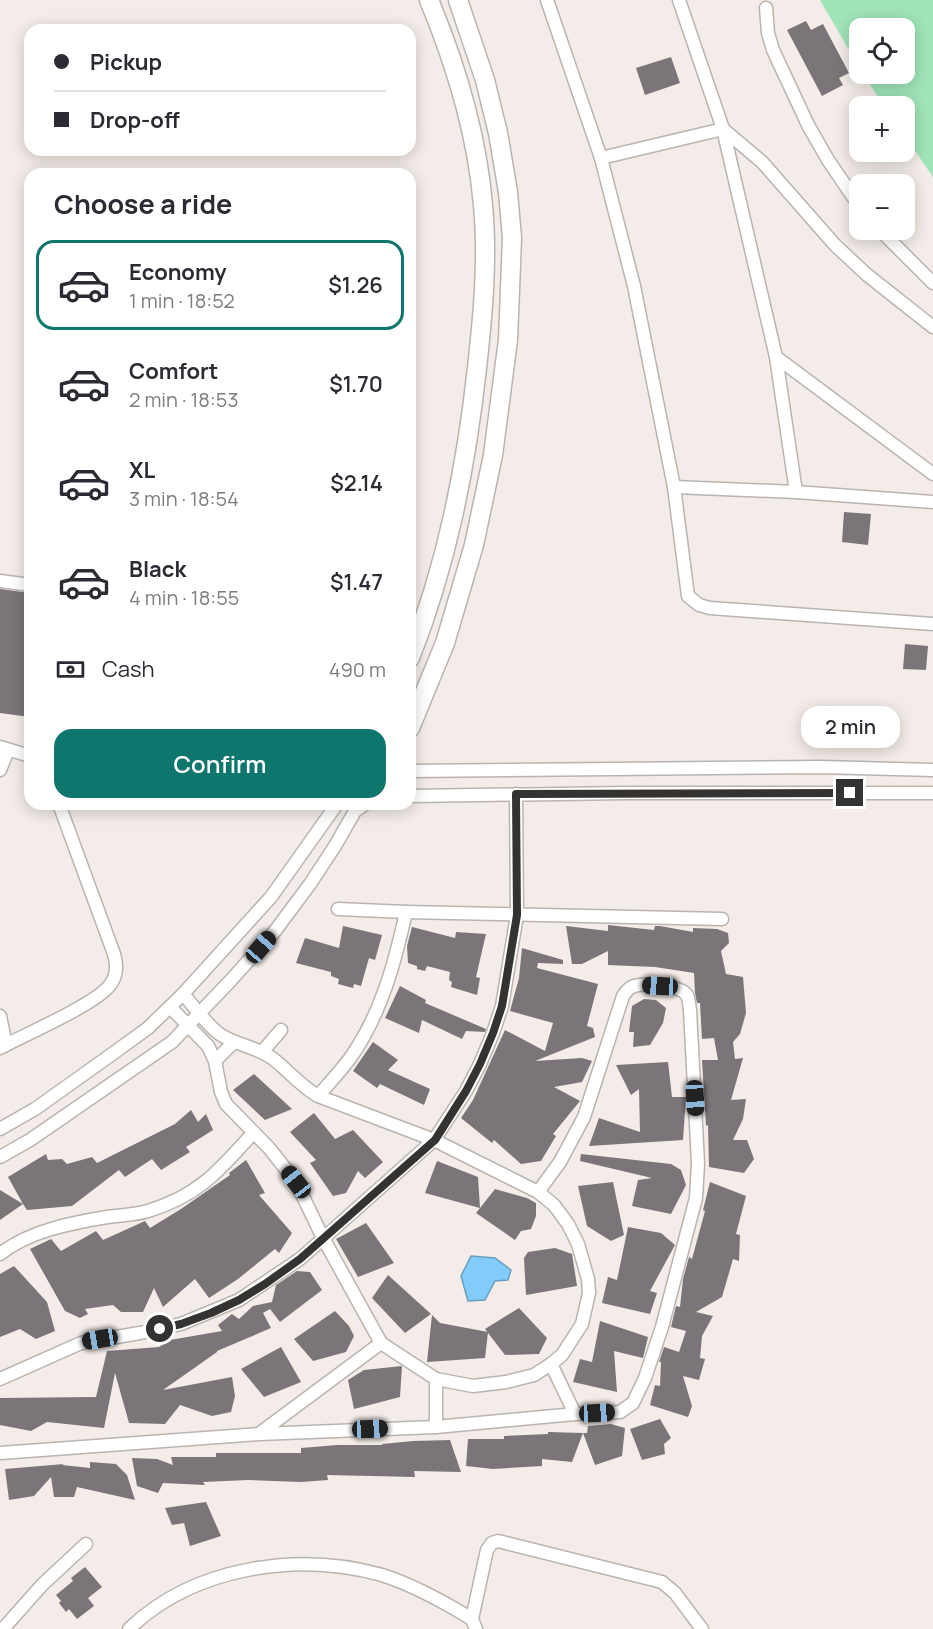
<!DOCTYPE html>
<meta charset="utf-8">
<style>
body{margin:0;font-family:Manrope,sans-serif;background:#f2f2f3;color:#2b2b33;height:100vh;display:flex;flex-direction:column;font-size:22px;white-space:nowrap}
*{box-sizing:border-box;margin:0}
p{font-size:20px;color:#7c7c81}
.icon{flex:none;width:33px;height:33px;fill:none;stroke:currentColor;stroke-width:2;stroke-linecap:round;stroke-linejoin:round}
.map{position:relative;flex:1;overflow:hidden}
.details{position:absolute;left:24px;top:168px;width:392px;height:642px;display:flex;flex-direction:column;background:#fff;border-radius:18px;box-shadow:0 3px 15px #0003}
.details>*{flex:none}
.guide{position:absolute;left:24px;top:24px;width:392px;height:132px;border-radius:18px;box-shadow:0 3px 15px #0003;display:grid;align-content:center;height:132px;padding:0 30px;background:#fff}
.fabs{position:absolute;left:849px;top:18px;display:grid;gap:12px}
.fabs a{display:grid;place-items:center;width:66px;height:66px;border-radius:12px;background:#fff;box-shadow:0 3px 15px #0003;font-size:30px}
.end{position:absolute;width:27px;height:27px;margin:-14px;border:8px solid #353331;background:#fff;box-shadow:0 0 0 3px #fff}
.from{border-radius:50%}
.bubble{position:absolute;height:42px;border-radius:18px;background:#fff;box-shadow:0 3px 15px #0003;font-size:20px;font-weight:600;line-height:42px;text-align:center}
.car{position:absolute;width:18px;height:36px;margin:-18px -9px;border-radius:8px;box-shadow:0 0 4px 2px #0007;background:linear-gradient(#222 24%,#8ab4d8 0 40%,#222 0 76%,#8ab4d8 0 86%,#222 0)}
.guide b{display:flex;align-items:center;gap:21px;height:57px;font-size:22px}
.guide b+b{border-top:2px solid #e1e1e2}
.guide i{width:15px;height:15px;background:#2b2b33}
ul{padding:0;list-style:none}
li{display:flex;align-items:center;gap:18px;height:90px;margin:0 12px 9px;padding:0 18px;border:3px solid transparent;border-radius:18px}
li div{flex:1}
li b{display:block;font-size:22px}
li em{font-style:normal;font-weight:600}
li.selected{border-color:#0f766e}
li>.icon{width:54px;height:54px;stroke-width:1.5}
h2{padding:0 30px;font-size:27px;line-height:72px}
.pay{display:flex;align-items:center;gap:15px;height:66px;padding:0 30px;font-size:22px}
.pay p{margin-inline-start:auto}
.cta{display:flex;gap:12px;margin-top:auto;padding:12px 30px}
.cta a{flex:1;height:69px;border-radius:18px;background:#0f766e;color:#fff;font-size:24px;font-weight:600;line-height:69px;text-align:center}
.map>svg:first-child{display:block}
</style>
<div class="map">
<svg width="933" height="1629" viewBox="0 0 933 1629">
<rect width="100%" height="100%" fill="#f3ece8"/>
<!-- green -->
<polygon fill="#a0e5b8" points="820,0 933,0 933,177 905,136 904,106 884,106 863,74 904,74 904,28 860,28 859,67"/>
<!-- water -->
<polygon fill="#82ccfb" stroke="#6b9ebe" stroke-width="1.5" points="471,1256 495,1258 511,1270 508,1280 495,1281 485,1300 468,1301 461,1276"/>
<!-- building -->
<g fill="#7b7579">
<polygon points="806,21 811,30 823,24 849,73 839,78 843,85 822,96 787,30"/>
<polygon points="671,57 680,83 645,95 636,68"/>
<polygon points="844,512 871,514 868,545 842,542"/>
<polygon points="0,589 30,593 30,717 0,713"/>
<polygon points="905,644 928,646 926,670 903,669"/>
<polygon points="608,925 654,930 655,926 660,926 693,932 693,928 717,929 728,933 729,943 721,951 726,974 743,977 746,1013 740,1034 733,1042 735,1059 743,1058 731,1100 746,1099 743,1119 733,1140 747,1140 754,1159 744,1173 709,1167 708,1125 706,1126 702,1060 718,1060 714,1038 702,1039 700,1003 697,1003 695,993 694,973 655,967 608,965 608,951 582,964 572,964 566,926 608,931"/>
<polygon points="343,926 382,935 375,960 369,958 361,986 354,984 353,988 338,984 339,979 331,976 331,972 296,963 305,938 339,948"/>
<polygon points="412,927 455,938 456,932 486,934 476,977 480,978 477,995 451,987 452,982 449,980 450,972 427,966 425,971 417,969 417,966 408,963 407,946"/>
<polygon points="522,948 563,960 563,964 538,963 537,968 598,984 587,1026 593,1028 595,1037 535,1061 582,1058 592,1061 582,1082 554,1087 580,1101 553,1134 556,1136 541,1161 521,1164 494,1140 492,1143 461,1118 473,1100 505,1030 545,1051 553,1023 510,1011 519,978"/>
<polygon points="400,986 426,1000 425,1003 486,1029 485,1032 466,1031 462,1039 422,1020 419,1033 385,1018"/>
<polygon points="644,999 656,1000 666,1008 663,1023 650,1045 633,1047 634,1032 629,1032 632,1006"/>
<polygon points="373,1042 398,1060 388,1070 430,1089 424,1105 380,1084 377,1088 353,1071"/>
<polygon points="668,1062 672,1097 686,1097 683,1140 589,1146 599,1118 640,1132 639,1089 631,1095 616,1065"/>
<polygon points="254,1074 292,1109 265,1120 233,1090"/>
<polygon points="191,1110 198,1122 206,1114 213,1130 186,1147 190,1152 161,1170 152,1159 125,1177 119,1170 72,1206 27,1210 23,1204 0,1220 0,1190 23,1204 8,1177 46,1154 48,1160 62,1159 67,1164 92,1157 97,1163 175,1124"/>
<polygon points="314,1113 335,1139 353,1130 383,1162 365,1178 358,1171 346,1193 333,1196 310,1163 316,1160 290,1132"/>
<polygon points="581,1154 671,1164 681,1170 686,1185 671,1214 632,1206 638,1180 652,1178 580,1161"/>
<polygon points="246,1160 265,1193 259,1195 292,1233 279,1253 275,1249 238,1279 209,1298 195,1279 163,1307 154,1288 143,1312 121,1312 113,1305 85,1309 88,1314 80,1318 65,1311 30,1249 51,1239 61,1251 96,1231 103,1240 145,1221 150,1228 181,1209 230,1175 229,1173"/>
<polygon points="437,1161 478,1177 480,1208 495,1189 527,1198 536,1203 536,1216 531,1229 521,1231 515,1240 476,1213 480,1208 425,1193"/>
<polygon points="613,1182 624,1235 611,1241 587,1226 578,1186"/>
<polygon points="710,1182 746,1196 736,1234 740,1235 739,1261 733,1259 722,1297 696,1312 713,1316 702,1336 700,1358 705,1359 699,1380 683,1376 692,1406 688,1417 650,1405 655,1385 660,1386 661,1362 659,1362 664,1347 679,1352 686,1331 671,1327 676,1306 680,1307 683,1279 689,1257 692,1259 705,1211 703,1210"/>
<polygon points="366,1223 394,1263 358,1277 336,1239"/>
<polygon points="628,1227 661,1233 675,1245 650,1291 657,1293 650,1314 602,1303 608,1277 617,1280"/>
<polygon points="555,1248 572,1254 577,1286 526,1295 524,1258 528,1252"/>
<polygon points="14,1266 47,1302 55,1331 36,1339 20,1329 0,1337 0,1274"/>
<polygon points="297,1271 310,1272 322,1290 280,1322 270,1309 263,1313 271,1328 217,1351 217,1352 163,1390 232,1377 235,1396 231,1412 212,1416 180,1405 165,1424 129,1423 115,1373 104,1428 47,1422 31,1431 0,1425 0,1398 96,1397 107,1351 159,1347 170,1340 222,1331 218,1325 232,1314 239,1319 253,1306 272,1302 276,1285"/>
<polygon points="388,1275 431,1314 405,1333 372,1298"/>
<polygon points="519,1308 547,1338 539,1354 505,1355 485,1329"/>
<polygon points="335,1311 349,1326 354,1336 346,1352 313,1361 294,1339"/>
<polygon points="432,1315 440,1323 488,1332 485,1358 427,1362"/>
<polygon points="600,1321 648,1337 643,1358 614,1351 617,1392 573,1382 580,1359 592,1362"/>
<polygon points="281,1347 301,1382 264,1397 241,1369"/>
<polygon points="402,1366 400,1397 354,1409 348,1380 364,1370"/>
<polygon points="660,1419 671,1438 664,1444 665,1454 642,1460 630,1429"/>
<polygon points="611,1424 625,1428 622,1456 595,1465 583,1433 587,1433 588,1426"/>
<polygon points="548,1432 583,1433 572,1462 542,1459 542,1466 493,1469 466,1466 468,1439 504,1439 504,1436 548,1434"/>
<polygon points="450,1440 461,1472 414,1471 415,1477 327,1475 328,1480 301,1482 248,1480 203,1482 205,1485 163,1483 158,1493 137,1486 132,1458 157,1459 173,1465 171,1457 216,1457 216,1453 301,1453 301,1448 337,1445 382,1445 382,1444 413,1441"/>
<polygon points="90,1462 116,1464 127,1475 135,1500 77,1487 74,1497 54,1497 51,1477 34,1496 9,1500 5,1469 64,1464 62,1465 90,1468"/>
<polygon points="206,1502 221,1536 190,1546 184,1523 172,1525 165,1508"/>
<polygon points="85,1567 102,1587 88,1598 94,1606 77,1619 69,1609 66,1612 59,1603 61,1601 56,1595 73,1581 71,1578"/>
</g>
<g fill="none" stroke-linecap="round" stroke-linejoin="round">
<defs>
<g id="street">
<polyline points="547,0 601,158 634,286 674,487 688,596 699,605 710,608 933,624"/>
<polyline points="679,0 723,129 776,357 796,492"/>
<polyline points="766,8 768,33 773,50 808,125 828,160 860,207"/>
<polyline points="601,158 723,129 762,162 835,245 866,274 933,327"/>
<polyline points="880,230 933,283"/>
<polyline points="776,357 933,474"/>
<polyline points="674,487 796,492 933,502"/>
<polyline points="0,581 30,585"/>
<polyline points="0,747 30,756"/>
<polyline points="0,770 8,750"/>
<polyline points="410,771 822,767 933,770"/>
<polyline points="410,796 626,793 933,793"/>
<polyline points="338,909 406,912 722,919"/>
<path d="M170,1007l38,39 7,15 6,31 5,12 43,44 27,34 27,56 58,105 55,36 37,7 33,-4 28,-7 17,-11 11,-9 20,-31 7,-31 -1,-14 -10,-35 -10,-20 -14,-19 -16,-13 -104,-52 -116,-44c-19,-11 -30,-26 -46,-38 -16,-11 -35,-13 -51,-23 -14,-9 -26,-28 -38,-41"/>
<polyline points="0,1016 6,1045"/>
<path d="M0,1048c24,-13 96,-44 110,-63 7,-9 7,-21 4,-31l-55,-150"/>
<polyline points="262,1052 281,1030"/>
<polyline points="215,1061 234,1042"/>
<path d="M318,1096c12,-14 25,-27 35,-42 29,-43 42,-92 53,-142"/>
<polyline points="0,1129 35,1109 115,1052 148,1028 183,994 271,897 337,804"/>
<polyline points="0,1157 30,1140 172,1042 232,979 275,931 310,884 335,846 355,811 365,804"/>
<path d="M0,1254c29,-23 71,-31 107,-37 14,-2 28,-2 41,-6 50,-15 71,-40 105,-78"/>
<polyline points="551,1364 575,1414"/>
<polyline points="0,1379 81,1343 140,1333 181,1324 239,1300 300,1259 434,1140 466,1091 480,1064 493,1033 502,1006 517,915 516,794"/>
<polyline points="436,1427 436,1379"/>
<polyline points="260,1433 381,1343"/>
<path d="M0,1453l259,-19 177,-7 139,-13 45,-2 13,-9 12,-25 17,-51 34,-129 2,-35 -8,-153c-1,-5 -1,-11 -3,-15 -7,-10 -42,-12 -53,-9 -5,2 -8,5 -11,10l-39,121 -24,45 -22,30"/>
<polyline points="3,1629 42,1585 86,1544"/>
<path d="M129,1629c64,-62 169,-78 253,-54 32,10 62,27 90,44"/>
<polyline points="476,1629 472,1619 487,1550 492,1543 498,1541 662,1582 675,1593 702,1629"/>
</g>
<g id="secondary">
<path d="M410,658c37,-94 56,-190 67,-290 6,-54 11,-109 6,-163 -6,-71 -27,-140 -54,-205"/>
<polyline points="410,728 445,643 474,545 493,455 508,340 512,238 508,192 498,133 485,80 458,0"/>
</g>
</defs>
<!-- street casing -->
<use href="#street" stroke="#b9b4af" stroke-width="15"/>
<!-- secondary casing -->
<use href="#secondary" stroke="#b9b4af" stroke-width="21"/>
<!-- street -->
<use href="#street" stroke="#fff" stroke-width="12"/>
<!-- secondary -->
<use href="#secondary" stroke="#fff" stroke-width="18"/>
</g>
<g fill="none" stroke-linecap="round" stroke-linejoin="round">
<!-- route -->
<polyline stroke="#353331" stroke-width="8" points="160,1329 181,1324 211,1313 239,1300 265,1284 300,1259 435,1140 466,1091 480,1064 493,1033 502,1006 517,915 516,794 850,793"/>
</g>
</svg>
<div class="fabs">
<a><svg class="icon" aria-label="locate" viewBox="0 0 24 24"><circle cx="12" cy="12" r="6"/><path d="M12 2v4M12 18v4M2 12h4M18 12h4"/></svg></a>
<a>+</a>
<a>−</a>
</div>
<i class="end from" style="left:160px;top:1329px"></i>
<i class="end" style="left:850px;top:793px"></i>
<div class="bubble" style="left:801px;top:706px;width:99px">2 min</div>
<i class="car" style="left:261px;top:947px;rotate:41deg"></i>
<i class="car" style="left:660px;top:986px;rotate:273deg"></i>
<i class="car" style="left:695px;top:1098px;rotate:177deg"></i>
<i class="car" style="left:296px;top:1182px;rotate:322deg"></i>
<i class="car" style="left:100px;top:1339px;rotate:261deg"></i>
<i class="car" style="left:597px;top:1413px;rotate:87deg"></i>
<i class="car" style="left:370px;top:1429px;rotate:88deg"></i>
<div class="guide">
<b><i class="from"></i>Pickup</b>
<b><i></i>Drop-off</b>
</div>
<section class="details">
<h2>Choose a ride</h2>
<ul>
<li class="selected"><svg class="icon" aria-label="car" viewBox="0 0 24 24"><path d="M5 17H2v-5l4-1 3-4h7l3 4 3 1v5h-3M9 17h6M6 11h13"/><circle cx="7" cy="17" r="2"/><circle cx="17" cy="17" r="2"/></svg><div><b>Economy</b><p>1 min · 18:52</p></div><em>$1.26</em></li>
<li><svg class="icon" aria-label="car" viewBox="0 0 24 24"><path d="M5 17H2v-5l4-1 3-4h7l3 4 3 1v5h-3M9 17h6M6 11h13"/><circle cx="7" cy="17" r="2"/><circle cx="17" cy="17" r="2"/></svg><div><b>Comfort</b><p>2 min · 18:53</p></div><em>$1.70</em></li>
<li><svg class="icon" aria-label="car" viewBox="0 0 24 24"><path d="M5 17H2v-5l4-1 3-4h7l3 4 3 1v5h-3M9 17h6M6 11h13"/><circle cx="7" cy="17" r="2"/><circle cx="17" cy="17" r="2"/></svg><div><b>XL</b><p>3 min · 18:54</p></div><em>$2.14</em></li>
<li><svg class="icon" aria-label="car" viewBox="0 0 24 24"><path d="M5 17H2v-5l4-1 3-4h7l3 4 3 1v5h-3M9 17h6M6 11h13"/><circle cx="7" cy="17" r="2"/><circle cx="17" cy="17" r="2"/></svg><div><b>Black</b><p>4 min · 18:55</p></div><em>$1.47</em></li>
</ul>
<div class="pay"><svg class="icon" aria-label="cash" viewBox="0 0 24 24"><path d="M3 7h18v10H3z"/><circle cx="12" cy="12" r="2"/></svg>Cash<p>490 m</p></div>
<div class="cta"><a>Confirm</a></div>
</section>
</div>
